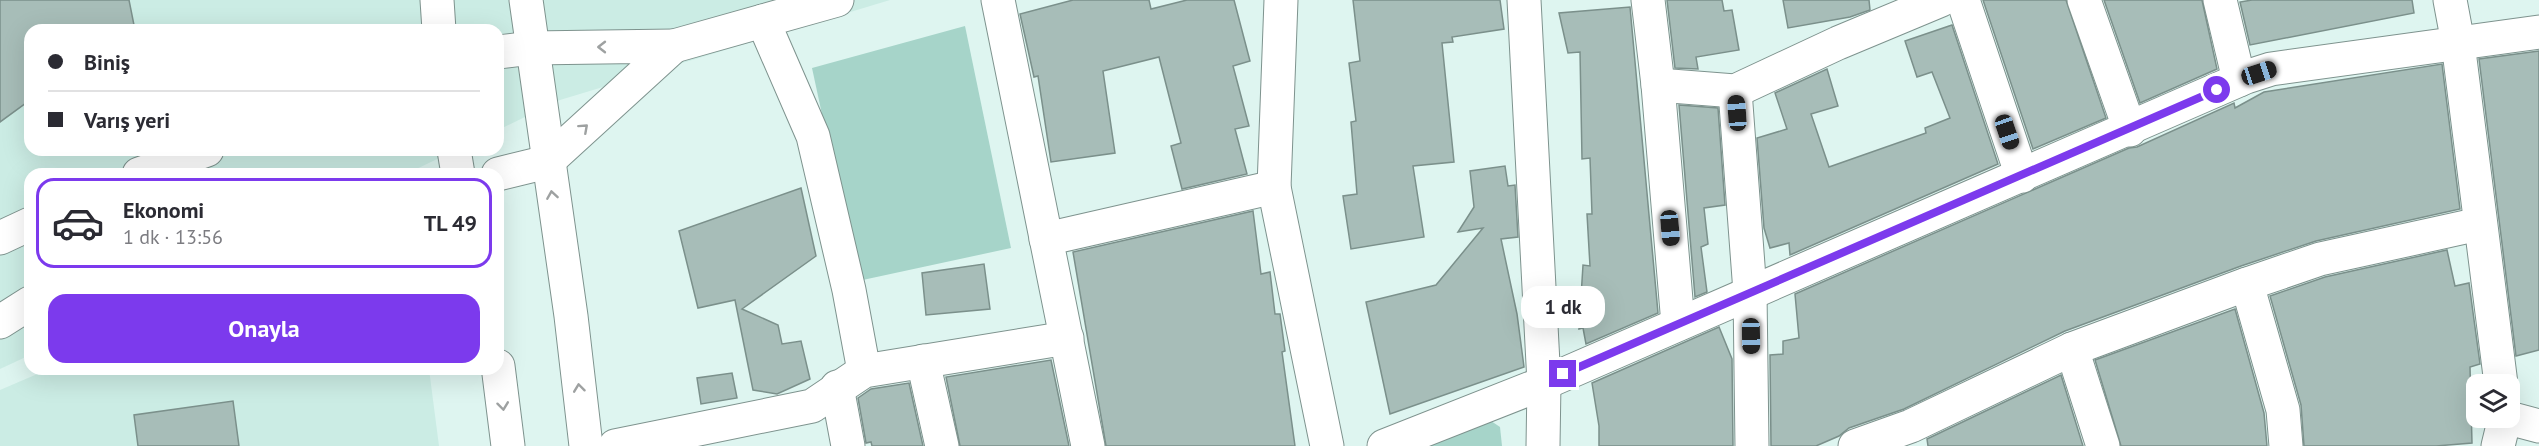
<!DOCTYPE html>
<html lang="tr">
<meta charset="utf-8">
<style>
body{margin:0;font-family:"PT Sans",sans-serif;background:#f7f7f7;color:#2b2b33;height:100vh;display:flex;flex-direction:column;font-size:22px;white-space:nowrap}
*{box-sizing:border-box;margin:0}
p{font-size:20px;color:#7c7c81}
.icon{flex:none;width:33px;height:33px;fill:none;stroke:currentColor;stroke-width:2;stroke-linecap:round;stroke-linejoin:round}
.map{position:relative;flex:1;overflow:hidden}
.sheet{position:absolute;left:24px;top:168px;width:480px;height:207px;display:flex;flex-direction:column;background:#fff;border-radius:18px;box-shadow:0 6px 24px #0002}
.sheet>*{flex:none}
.banner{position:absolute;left:24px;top:24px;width:480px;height:132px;border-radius:18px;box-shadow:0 6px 24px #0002;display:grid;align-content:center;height:132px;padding:0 24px;background:#fff}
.controls{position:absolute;left:2466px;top:374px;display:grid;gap:12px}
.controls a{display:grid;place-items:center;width:54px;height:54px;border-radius:12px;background:#fff;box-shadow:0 6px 24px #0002;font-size:30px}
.end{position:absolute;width:27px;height:27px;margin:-14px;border:8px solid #7c3aed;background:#fff;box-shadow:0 0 0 3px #fff}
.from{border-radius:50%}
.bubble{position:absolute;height:42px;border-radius:18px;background:#fff;box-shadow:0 6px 24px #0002;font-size:20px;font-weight:800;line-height:42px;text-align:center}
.car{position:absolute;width:18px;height:36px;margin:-18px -9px;border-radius:8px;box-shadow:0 0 4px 2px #0007;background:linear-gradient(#222 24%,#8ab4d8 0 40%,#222 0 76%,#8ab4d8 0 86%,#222 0)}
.banner b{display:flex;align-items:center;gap:21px;height:57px;font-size:22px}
.banner b+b{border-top:2px solid #e1e1e2}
.banner i{width:15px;height:15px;background:#2b2b33}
ul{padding:10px 0 0;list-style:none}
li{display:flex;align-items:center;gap:18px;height:90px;margin:0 12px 9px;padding:0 12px;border:3px solid #e1e1e2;border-radius:18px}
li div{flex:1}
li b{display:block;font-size:22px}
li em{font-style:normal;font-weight:800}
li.selected{border-color:#7c3aed}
li>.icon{width:54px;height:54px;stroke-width:1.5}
.button{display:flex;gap:12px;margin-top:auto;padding:12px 24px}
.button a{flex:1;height:69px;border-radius:18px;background:#7c3aed;color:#fff;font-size:24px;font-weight:800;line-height:69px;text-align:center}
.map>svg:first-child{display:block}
</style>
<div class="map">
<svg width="2539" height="446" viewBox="0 0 2539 446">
<rect width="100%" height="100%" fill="#def5f0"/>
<!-- built -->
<g fill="#cbece4">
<polygon points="0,0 890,0 560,100 498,130 498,30 30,30 30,150 456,150 406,174 30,174 30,355 0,369"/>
<polygon points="49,369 429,369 439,446 0,446 0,390"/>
</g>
<!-- green -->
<g fill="#a6d4c9">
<polygon points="965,26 1011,248 858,281 812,68"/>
<polygon points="1488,419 1500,427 1502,446 1415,446"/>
</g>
<!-- building -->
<g fill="#a7bdb8" stroke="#7b908b" stroke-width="1.5">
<polygon points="0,0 129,0 135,30 30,30 30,100 0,122"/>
<polygon points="1073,0 1149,0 1151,9 1187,0 1234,0 1250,61 1233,66 1249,126 1235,129 1247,174 1182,189 1171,146 1181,143 1159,57 1103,71 1115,153 1051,162 1038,76 1034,77 1020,14"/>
<polygon points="1353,0 1500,0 1504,29 1452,37 1453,42 1442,43 1454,162 1413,166 1424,237 1351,249 1343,196 1357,194 1351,122 1356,121 1349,63 1360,61"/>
<polygon points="1667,0 1722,0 1724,11 1732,10 1739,50 1696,57 1698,69 1675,68"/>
<polygon points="1783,0 1869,0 1870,10 1850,17 1788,28"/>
<polygon points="1983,0 2066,0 2106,118 2033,149"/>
<polygon points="2104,0 2202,0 2217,69 2140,103"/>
<polygon points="2252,0 2412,0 2414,13 2250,45 2240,2"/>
<polygon points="1630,7 1658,313 1586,344 1583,328 1579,329 1583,265 1590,266 1587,214 1592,214 1590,158 1582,159 1580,52 1568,53 1559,13"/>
<polygon points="1952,25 1998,164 1790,255 1789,243 1770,248 1764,228 1757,138 1787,129 1775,93 1827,69 1838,106 1811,114 1829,167 1926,133 1925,128 1950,118 1932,72 1917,77 1905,41"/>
<polygon points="2539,51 2539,350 2516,356 2479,59"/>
<polygon points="2442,64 2460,209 2316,241 2241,266 2065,331 1904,409 1849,428 1839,436 1816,446 1771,446 1770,355 1783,354 1783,341 1799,338 1795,294 2129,148 2137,147 2234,103 2235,108 2264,92"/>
<polygon points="1679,105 1718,108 1725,205 1704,208 1708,244 1701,247 1707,292 1695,297"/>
<polygon points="1505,166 1508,186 1515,185 1518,237 1501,239 1517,314 1524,367 1390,414 1366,302 1436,285 1483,228 1458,232 1474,207 1470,171"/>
<polygon points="801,188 816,256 742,309 778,325 782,344 801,341 810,379 777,394 753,390 735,300 698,308 679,231"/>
<polygon points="1253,211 1261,274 1270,272 1275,314 1280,314 1285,351 1282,352 1295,446 1106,446 1073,252"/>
<polygon points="2447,250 2455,286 2469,283 2480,364 2470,367 2472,443 2436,446 2304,446 2301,405 2270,296 2325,277"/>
<polygon points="984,264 990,309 926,315 922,273"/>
<polygon points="2235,309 2264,413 2267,446 2121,446 2095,360"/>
<polygon points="1719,327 1732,359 1733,446 1599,446 1599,426 1592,383"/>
<polygon points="1051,360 1069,446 960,446 946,377"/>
<polygon points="732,373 737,398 701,404 697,378"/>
<polygon points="2061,375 2083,446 1928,446 1927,439"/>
<polygon points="909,383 923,446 872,446 871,442 866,443 858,398 871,389"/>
<polygon points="233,401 239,446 138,446 134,415"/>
</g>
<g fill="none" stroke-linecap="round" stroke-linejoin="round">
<defs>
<g id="minor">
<polyline points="998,0 1088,446"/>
<polyline points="1524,0 1544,383 1543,446"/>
<polyline points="1648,0 1658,85 1678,324"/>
<polyline points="1963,0 2022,176"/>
<polyline points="2084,0 2130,130"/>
<polyline points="2220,0 2239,80"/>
<polyline points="2450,0 2458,43 2501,384"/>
<polyline points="763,21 813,136 849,290 864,371"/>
<polyline points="1658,85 1735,91 1838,43 1941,0"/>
<polyline points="1735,91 1750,292 1752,446"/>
<polyline points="1046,239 1274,187"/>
<polyline points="2247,284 2283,410 2286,446"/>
<polyline points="2072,349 2103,446"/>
<polyline points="923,361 942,446"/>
<polyline points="837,387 848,446"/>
<polyline points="2505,417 2539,426"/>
<polyline points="615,446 812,406 864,371 1067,338"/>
<polyline points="1384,446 1544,383 2246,77 2271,69 2539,32"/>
<polyline points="1855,446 1911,426 2072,349 2247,284 2320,259 2479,224"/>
<polyline points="2498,446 2505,417"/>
</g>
<g id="tertiary">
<polyline points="1281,0 1274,187 1327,446"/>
<polyline points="674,46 837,0"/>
<polyline points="498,52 531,48 674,46 547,162 498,174"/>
<polyline points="139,174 207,150"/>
<polyline points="0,238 30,224"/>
<polyline points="0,322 30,303"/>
</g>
<g id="secondary">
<polyline points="437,0 439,30"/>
<polyline points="526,0 571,316 586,446"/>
<polyline points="454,150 458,174"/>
<polyline points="498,366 508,446"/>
</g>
</defs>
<!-- minor casing -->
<use href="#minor" stroke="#7e938e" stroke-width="35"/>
<!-- tertiary casing -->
<use href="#tertiary" stroke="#7e938e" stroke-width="35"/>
<!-- secondary casing -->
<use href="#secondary" stroke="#7e938e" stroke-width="35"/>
<!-- minor -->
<use href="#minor" stroke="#fff" stroke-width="33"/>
<!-- tertiary -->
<use href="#tertiary" stroke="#fff" stroke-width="33"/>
<!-- secondary -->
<use href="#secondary" stroke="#fff" stroke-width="33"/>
</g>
<!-- one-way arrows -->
<defs><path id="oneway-chevron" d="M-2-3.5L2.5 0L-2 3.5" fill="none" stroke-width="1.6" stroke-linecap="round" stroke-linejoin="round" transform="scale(1.5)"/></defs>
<g stroke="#9ea1a1">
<use href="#oneway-chevron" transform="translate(602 47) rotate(180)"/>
<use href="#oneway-chevron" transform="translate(584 128) rotate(-42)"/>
<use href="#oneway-chevron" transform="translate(552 195) rotate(-99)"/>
<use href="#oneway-chevron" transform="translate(579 388) rotate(-97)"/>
<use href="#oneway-chevron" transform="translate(503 406) rotate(83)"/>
</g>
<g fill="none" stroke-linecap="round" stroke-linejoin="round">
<!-- route -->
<polyline stroke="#7c3aed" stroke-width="8" points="1563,374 2217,90"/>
</g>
</svg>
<div class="controls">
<a><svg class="icon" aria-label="layers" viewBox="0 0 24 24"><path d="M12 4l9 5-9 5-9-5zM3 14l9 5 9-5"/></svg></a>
</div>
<i class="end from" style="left:2217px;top:90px"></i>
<i class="end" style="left:1563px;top:374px"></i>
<div class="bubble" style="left:1521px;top:286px;width:84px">1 dk</div>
<i class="car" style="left:2259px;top:73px;rotate:72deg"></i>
<i class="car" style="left:1737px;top:113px;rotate:356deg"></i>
<i class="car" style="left:2007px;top:132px;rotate:161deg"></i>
<i class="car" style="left:1670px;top:228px;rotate:175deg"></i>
<i class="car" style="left:1751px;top:336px;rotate:179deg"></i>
<div class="banner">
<b><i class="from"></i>Biniş</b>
<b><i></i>Varış yeri</b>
</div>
<section class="sheet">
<ul>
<li class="selected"><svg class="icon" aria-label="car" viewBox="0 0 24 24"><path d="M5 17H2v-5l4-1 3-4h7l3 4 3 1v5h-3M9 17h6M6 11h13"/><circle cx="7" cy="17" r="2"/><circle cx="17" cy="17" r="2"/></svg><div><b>Ekonomi</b><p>1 dk · 13:56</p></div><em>TL 49</em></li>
</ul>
<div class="button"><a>Onayla</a></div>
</section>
</div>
